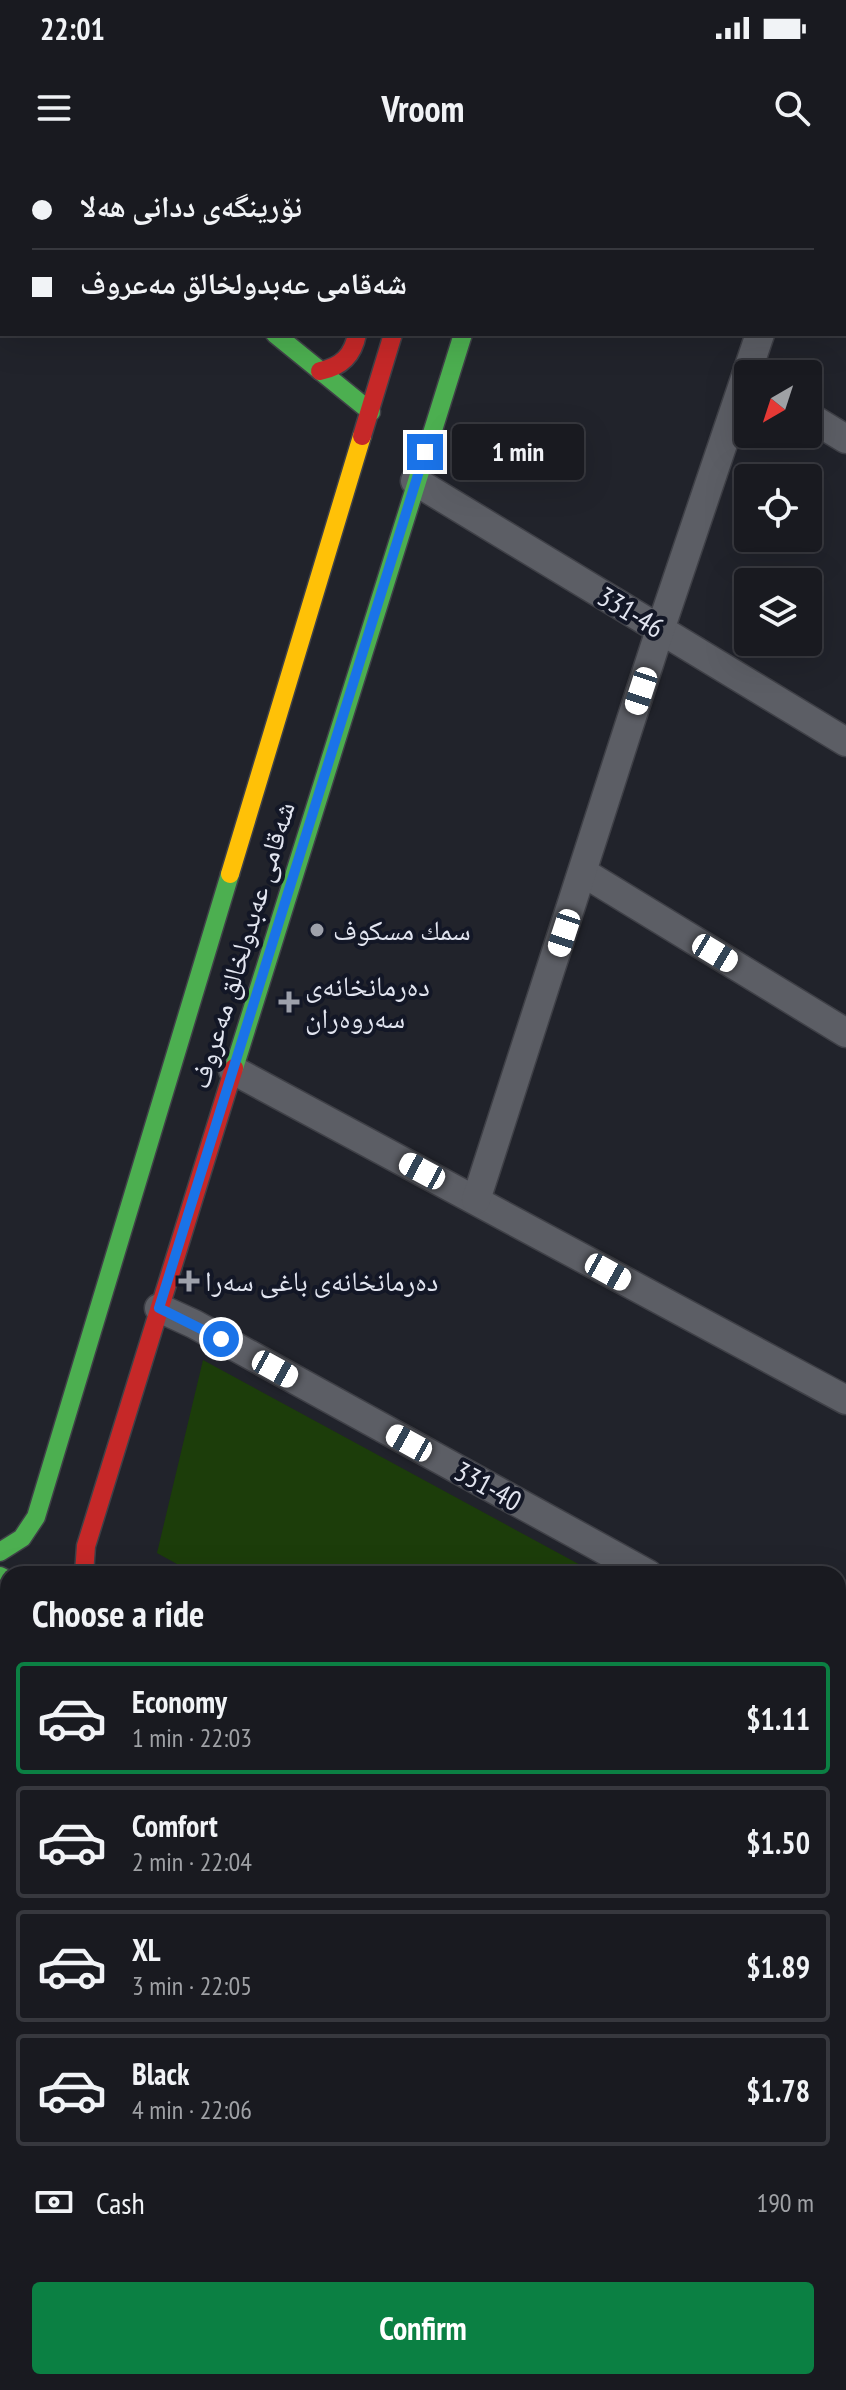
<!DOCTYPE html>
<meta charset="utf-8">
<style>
body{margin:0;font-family:"PT Sans Narrow","Noto Naskh Arabic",sans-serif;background:#222329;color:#f1f3f6;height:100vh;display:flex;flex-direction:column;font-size:30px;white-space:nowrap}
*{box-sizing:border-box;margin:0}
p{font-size:26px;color:#9fa1a5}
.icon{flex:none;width:44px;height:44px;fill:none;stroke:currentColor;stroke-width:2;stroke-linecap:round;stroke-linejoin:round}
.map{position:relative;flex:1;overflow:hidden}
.drawer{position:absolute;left:0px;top:1406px;width:846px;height:824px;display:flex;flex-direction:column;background:#191a20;border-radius:24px 24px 0 0;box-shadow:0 8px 32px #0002,0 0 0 2px #37383e}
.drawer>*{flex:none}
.guide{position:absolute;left:0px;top:0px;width:846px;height:176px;box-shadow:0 8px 32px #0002,0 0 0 2px #37383e;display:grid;align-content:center;height:176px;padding:0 32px;background:#191a20}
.needle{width:52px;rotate:219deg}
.fabs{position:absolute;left:734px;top:200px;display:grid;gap:16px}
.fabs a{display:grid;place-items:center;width:88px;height:88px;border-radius:8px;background:#191a20;box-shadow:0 8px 32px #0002,0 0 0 2px #37383e;font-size:40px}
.end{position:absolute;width:36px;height:36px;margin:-18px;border:10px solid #1a73e8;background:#fff;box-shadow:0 0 0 4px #fff}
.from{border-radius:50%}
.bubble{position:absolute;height:56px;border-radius:8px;background:#191a20;box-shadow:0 8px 32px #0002,0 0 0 2px #37383e;font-size:26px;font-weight:700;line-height:56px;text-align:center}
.car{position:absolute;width:24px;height:48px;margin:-24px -12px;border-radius:10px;box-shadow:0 0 6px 2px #0007;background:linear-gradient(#fff 24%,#345 0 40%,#fff 0 76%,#345 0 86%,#fff 0)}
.guide b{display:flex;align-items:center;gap:28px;height:76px;font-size:30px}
.guide b+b{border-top:2px solid #37383e}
.guide i{width:20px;height:20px;background:#f1f3f6}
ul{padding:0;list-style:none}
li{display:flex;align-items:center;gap:24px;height:112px;margin:0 16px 12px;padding:0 16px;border:4px solid #37383e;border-radius:8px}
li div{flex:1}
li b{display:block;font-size:30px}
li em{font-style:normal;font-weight:700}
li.selected{border-color:#0b8043}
li>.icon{width:72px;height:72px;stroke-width:1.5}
h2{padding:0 32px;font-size:36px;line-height:96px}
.pay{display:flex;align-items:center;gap:20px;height:88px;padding:0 32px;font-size:30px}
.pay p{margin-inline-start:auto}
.primary-button{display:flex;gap:16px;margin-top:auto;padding:16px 32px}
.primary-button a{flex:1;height:92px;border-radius:8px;background:#0b8043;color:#fff;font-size:32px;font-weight:700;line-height:92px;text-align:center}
.status{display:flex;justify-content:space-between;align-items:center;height:56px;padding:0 40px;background:#191a20;direction:ltr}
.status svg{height:22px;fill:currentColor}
header{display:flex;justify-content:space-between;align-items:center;height:104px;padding:0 32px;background:#191a20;font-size:36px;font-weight:700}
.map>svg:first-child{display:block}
</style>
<div class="status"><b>22:01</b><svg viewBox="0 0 49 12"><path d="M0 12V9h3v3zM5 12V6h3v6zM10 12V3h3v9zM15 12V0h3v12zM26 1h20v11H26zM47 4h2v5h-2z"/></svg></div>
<header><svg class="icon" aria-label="menu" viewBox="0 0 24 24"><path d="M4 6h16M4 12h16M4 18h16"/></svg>Vroom<svg class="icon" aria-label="search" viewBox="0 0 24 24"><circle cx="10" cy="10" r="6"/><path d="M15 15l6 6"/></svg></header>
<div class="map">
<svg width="846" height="2230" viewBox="0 0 846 2230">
<rect width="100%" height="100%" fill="#21232b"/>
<!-- green -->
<g fill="#1c3d0a">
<polygon points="203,1200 597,1414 195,1414 157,1393"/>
<polygon points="838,1545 846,1549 846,1778 838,1773"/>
<polygon points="0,1634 8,1638 8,1738 0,1733"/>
<polygon points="8,2192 8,2222 172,2222 166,2230 0,2230 0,2206"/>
</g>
<!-- shadow -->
<g fill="#0007">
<polygon points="838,2142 846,2143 846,2230 698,2230 693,2222 838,2222"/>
<polygon points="674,2222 692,2222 688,2230"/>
</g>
<!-- building -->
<g fill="#675958">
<polygon points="838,2136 846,2141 846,2230 787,2230 791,2222 838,2222"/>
<polygon points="705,2222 787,2222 782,2230 719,2230"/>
</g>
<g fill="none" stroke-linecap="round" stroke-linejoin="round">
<defs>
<g id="street">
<polyline points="816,2 816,0"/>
<polyline points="808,256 846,279"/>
<polyline points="415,321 846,582"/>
<polyline points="584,713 846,873"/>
<polyline points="233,910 846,1240"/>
<polyline points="476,1040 660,470 760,174"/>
<polyline points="159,1148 194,1164 648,1414"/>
<polyline points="838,1518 846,1523"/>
<polyline points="0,1773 8,1778"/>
<polyline points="0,2163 8,2148"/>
<polyline points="630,2222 644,2230"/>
<polyline points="214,2230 222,2222"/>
<polyline points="588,2230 595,2222"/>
</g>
<g id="fast">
<polyline points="161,0 163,2"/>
<polyline points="519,2 520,0"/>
<polyline points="275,174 371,252"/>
<polyline points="234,908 463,174"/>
<polyline points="0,1392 22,1378 36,1357 230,714"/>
<polyline points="0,1416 8,1420"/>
<polyline points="0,1540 8,1544"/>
</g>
<g id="slow">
<polyline points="62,0 65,2"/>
<polyline points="230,714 362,276"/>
<polyline points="838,2013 846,2017"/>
</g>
<g id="jam">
<polyline points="452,0 452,2"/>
<path d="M320,211c21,-4 33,-15 37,-37"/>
<polyline points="362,276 393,174"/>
<polyline points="84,1414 86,1386 234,908"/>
<polyline points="838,1890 846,1895"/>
</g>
</defs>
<!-- street casing -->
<use href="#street" stroke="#3f4047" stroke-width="31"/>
<!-- fast casing -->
<use href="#fast" stroke="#3f4047" stroke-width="21"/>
<!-- slow casing -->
<use href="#slow" stroke="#3f4047" stroke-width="21"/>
<!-- jam casing -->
<use href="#jam" stroke="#3f4047" stroke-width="21"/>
<!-- path -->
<polyline stroke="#595b62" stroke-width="5" stroke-dasharray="2 6" stroke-linecap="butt" points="19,0 21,2"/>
<!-- street -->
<use href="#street" stroke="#5c5e65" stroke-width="28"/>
<!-- fast -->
<use href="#fast" stroke="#4caf50" stroke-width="18"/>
<!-- slow -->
<use href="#slow" stroke="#ffc107" stroke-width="18"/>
<!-- jam -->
<use href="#jam" stroke="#c62828" stroke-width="18"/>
</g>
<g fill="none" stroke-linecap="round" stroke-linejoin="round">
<!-- route -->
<polyline stroke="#1a73e8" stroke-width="10" points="221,1179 159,1148 425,292"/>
</g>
<!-- markers -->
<g fill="#9ea1ab" stroke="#131726" stroke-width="3">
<circle cx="317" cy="770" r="8"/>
<path d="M285 830h8v8h8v8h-8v8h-8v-8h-8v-8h8z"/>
<path d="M185 1109h8v8h8v8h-8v8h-8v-8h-8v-8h8z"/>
</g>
<g text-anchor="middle" stroke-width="8" stroke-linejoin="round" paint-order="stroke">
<!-- street labels -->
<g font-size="28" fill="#e2e5f0" stroke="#131726">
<text transform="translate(631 452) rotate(31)" y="10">331-46</text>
<text transform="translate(242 785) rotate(-73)" y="10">شەقامی عەبدولخالق مەعروف</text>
<text transform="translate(488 1326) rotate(29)" y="10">331-40</text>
</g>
<!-- poi labels -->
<g font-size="28" fill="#e2e5f0" stroke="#131726" text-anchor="start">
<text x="333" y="780">سمك مسكوف</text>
<text x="305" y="836">دەرمانخانەی<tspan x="305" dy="32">سەروەران</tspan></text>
<text x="205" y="1131">دەرمانخانەی باغی سەرا</text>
</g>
</g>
</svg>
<div class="fabs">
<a><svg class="needle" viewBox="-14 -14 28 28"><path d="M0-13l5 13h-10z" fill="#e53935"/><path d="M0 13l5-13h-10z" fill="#9fa1a5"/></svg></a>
<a><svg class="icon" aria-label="locate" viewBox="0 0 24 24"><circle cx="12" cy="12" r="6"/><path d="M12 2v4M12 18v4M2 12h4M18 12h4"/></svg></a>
<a><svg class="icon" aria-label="layers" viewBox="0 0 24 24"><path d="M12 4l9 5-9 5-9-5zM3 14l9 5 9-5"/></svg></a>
</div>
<i class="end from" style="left:221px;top:1179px"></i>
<i class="end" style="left:425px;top:292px"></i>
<div class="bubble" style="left:452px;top:264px;width:132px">1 min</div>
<i class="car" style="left:641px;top:531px;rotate:198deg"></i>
<i class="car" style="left:564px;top:773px;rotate:198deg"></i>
<i class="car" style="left:715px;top:793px;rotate:121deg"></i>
<i class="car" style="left:422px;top:1011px;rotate:298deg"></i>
<i class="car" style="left:608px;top:1112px;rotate:119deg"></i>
<i class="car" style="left:275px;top:1209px;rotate:119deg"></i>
<i class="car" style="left:409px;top:1283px;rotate:299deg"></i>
<div class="guide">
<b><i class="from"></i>نۆرینگەی ددانی هەلا</b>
<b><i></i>شەقامی عەبدولخالق مەعروف</b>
</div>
<section class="drawer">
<h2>Choose a ride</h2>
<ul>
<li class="selected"><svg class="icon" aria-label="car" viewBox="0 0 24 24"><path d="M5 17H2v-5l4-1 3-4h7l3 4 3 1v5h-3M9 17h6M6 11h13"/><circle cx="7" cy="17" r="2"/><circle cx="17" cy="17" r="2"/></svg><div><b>Economy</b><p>1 min · 22:03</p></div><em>$1.11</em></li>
<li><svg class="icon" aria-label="car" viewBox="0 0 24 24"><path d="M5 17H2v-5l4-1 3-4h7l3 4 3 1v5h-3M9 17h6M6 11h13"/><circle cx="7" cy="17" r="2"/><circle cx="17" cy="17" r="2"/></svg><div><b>Comfort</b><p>2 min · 22:04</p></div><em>$1.50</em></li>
<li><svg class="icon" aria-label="car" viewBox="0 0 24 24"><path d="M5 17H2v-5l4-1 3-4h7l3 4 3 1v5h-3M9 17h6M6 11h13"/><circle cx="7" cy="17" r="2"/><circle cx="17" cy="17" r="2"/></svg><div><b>XL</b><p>3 min · 22:05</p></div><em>$1.89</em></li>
<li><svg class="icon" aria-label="car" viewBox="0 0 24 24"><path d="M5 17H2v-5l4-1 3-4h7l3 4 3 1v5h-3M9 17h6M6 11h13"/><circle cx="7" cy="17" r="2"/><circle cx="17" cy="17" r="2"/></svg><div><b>Black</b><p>4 min · 22:06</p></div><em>$1.78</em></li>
</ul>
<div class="pay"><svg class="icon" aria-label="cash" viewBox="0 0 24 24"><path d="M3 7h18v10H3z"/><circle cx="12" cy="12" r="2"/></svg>Cash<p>190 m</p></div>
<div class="primary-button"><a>Confirm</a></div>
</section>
</div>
